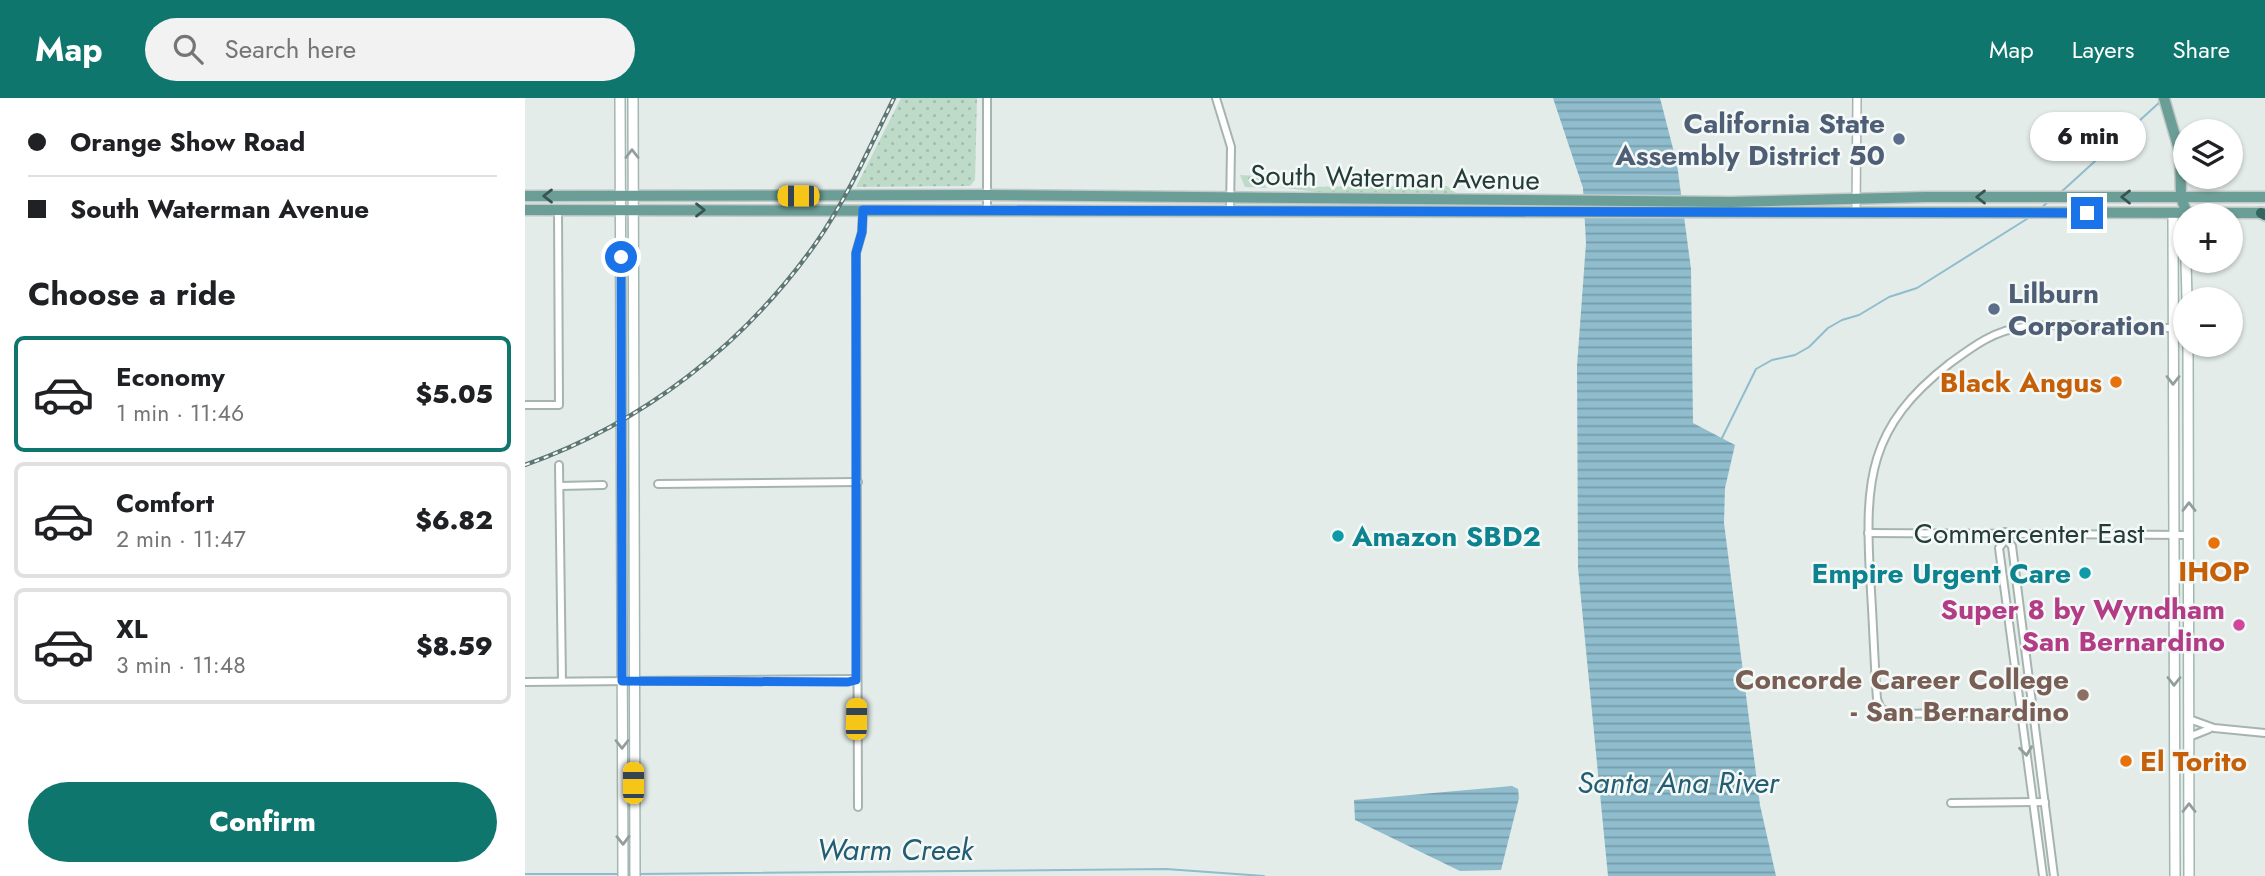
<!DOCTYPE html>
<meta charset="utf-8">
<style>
body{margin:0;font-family:Jost,sans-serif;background:#f2f2f2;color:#202124;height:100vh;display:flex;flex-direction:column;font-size:26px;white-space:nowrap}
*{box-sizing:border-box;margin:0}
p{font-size:23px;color:#757577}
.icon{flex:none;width:38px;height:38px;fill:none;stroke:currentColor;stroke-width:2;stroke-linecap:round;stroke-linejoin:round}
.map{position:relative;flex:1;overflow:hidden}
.sheet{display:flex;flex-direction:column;background:#fff;width:525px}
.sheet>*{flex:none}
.banner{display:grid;align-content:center;height:154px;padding:0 28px;background:#fff}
.buttons{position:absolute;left:1648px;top:21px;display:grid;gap:14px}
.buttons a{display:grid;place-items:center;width:70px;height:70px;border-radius:50%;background:#fff;box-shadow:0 2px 5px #0004;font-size:35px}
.end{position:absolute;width:32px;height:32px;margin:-16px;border:9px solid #1a73e8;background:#fff;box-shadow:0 0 0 4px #fff}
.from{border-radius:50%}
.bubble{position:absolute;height:49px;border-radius:24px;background:#fff;box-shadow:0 2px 5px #0004;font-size:23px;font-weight:800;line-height:49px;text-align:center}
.car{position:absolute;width:21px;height:42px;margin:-21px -10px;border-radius:9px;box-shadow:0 0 5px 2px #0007;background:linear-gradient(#f5c518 24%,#345 0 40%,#f5c518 0 76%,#345 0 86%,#f5c518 0)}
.banner b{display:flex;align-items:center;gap:24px;height:66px;font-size:26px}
.banner b+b{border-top:2px solid #e0e0e0}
.banner i{width:18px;height:18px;background:#202124}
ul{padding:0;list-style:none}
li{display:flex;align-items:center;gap:21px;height:116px;margin:0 14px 10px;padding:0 14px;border:4px solid #e0e0e0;border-radius:10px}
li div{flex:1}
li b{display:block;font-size:26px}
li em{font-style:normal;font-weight:800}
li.current{border-color:#0f766e}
li>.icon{width:63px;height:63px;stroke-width:1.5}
h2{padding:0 28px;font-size:32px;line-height:84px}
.action{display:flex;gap:14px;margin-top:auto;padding:14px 28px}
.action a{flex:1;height:80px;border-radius:42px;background:#0f766e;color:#fff;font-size:28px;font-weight:800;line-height:80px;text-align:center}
header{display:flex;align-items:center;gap:42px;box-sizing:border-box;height:98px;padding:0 35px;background:#0f766e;color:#fff}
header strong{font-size:33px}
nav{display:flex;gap:38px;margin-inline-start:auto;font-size:24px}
.search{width:490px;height:63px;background:#f2f2f2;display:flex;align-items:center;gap:18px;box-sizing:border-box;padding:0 24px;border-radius:38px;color:#757577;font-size:26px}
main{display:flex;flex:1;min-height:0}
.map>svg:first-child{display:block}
</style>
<header>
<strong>Map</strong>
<div class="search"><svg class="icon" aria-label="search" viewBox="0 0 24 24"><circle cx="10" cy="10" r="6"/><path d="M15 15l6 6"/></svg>Search here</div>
<nav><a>Map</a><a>Layers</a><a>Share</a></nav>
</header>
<main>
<section class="sheet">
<div class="banner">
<b><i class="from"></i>Orange Show Road</b>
<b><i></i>South Waterman Avenue</b>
</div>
<h2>Choose a ride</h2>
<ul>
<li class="current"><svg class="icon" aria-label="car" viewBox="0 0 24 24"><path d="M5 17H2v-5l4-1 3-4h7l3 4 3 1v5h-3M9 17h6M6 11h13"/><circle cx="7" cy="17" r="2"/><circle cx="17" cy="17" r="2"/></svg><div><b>Economy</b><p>1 min · 11:46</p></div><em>$5.05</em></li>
<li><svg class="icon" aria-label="car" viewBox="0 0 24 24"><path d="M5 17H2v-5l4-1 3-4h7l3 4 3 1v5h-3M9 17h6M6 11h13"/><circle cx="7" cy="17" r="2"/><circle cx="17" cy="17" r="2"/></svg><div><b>Comfort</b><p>2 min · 11:47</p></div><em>$6.82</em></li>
<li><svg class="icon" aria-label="car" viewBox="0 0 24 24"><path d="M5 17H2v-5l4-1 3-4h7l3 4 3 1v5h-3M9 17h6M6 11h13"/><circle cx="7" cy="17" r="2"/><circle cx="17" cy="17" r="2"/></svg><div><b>XL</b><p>3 min · 11:48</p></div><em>$8.59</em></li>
</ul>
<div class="action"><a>Confirm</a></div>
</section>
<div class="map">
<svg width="1740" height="778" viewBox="0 0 1740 778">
<defs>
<pattern id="grass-dots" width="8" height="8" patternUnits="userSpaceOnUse" patternTransform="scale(1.75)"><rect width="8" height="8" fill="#bedbc9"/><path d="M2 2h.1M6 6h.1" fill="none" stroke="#a3bdad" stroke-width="1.8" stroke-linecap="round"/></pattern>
<pattern id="water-rules" width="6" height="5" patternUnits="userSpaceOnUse" patternTransform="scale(1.75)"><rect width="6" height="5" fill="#8fbdcd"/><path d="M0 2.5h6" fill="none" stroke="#759ba7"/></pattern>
</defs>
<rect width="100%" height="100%" fill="#e3ece9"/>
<!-- grass -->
<g fill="url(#grass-dots)">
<polygon points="376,0 452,0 450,82 445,88 331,89"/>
<polygon points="715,77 733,78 742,90 720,89"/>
<polygon points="922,88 931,95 790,94 754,89"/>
</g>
<!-- water -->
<g fill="url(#water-rules)">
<polygon points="1028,0 1135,0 1152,66 1166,171 1168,325 1210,347 1200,390 1199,425 1235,707 1251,778 1083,778 1053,470 1052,268 1061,145 1058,90"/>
<polygon points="987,688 993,691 994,700 976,772 935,773 830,722 829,702"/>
</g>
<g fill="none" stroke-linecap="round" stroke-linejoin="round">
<!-- stream -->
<g stroke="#8fbdcd" stroke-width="2">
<polyline points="1534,96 1636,3"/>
<polyline points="1515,111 1524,103"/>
<polyline points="1197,340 1231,271 1247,262 1270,257 1284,249 1303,230 1317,222 1334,217 1364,199 1392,190 1505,119"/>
<polyline points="0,776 93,776"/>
<polyline points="113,776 641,771 739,778"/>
</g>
<defs>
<g id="minor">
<polyline points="691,0 706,49 705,112"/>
<polyline points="462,110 462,0"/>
<polyline points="0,307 34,307 33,112"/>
<polyline points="34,367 37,583"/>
<polyline points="133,386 333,384"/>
<polyline points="35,388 78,387"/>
<polyline points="1480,434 1481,441 1487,448 1529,778"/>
<polyline points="1343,435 1664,437"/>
<polyline points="1481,441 1474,450 1518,778"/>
<polyline points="0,584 331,581"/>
<path d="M1508,614l-138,2 -14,-5 -4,-10c-3,-41 -4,-82 -7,-123 -5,-96 -2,-149 79,-212 23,-17 45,-34 75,-37 49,-5 100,1 149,1"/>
<polyline points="1664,621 1689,630 1740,635"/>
<polyline points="1664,639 1684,631"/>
<polyline points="1426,705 1520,704"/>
<polyline points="333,709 331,155 337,134 338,112"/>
</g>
<polyline id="tertiary" points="1331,114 1332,0"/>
<g id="secondary">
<polyline points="95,0 98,778"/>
<polyline points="108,0 110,778"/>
<polyline points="1648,116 1650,778"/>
<polyline points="1661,163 1662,201"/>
<polyline points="1663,247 1664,778"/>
</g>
<g id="primary">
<polyline points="1639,0 1655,55 1656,99 1662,116"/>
<polyline points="0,98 463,97 1206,104 1400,99 1740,99"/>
<polyline points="0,112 1740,115"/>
</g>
<polyline id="motorway" points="1736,115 1740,117"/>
</defs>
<!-- minor casing -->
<use href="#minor" stroke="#a6b4b0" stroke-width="10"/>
<!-- tertiary casing -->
<use href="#tertiary" stroke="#a6b4b0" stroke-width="10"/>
<!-- secondary casing -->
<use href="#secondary" stroke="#a2b7b2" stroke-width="12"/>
<!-- primary casing -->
<use href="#primary" stroke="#c2c8c7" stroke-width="13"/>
<!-- motorway casing -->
<use href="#motorway" stroke="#c2c8c7" stroke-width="14"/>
<!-- minor -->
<use href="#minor" stroke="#fff" stroke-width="6"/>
<!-- tertiary -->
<use href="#tertiary" stroke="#fff" stroke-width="7"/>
<!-- secondary -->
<use href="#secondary" stroke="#fff" stroke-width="9"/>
<!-- primary -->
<use href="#primary" stroke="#6b9e97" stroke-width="10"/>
<!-- motorway -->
<use href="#motorway" stroke="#326661" stroke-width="10"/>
<defs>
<path id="rail" d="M0,367c118,-42 219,-120 291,-222 31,-45 54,-96 78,-145"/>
</defs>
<!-- rail casing -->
<use href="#rail" stroke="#5f7774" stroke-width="4.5"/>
<!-- rail -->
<use href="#rail" stroke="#f4f9f7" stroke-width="2" stroke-dasharray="5" stroke-linecap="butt"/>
</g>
<!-- one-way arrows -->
<defs><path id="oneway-chevron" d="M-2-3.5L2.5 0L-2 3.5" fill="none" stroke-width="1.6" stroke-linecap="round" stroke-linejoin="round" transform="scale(1.75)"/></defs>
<g stroke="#929e9c">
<use href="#oneway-chevron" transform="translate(107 56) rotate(-90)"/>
<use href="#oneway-chevron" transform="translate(1648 282) rotate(90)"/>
<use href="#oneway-chevron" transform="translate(1664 409) rotate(-90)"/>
<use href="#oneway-chevron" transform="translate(1649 583) rotate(90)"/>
<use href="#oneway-chevron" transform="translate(97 646) rotate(90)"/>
<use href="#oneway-chevron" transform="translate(1501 653) rotate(83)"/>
<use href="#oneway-chevron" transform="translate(1664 710) rotate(-90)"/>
<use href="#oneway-chevron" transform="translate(98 742) rotate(89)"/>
</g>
<g stroke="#365450">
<use href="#oneway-chevron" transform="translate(23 98) rotate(180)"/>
<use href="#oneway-chevron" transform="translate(1456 99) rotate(-180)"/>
<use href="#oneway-chevron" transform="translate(1601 99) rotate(180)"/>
<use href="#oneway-chevron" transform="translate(175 112)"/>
</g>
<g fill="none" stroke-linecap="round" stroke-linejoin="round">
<!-- route -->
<polyline stroke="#1a73e8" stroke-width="9" points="96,159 97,583 323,584 331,582 331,155 337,134 338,112 1562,115"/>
</g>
<!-- markers -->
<g fill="#5c6f8a" stroke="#f4f9f7" stroke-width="2.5">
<circle cx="1374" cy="41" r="7"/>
<circle cx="1469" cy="211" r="7"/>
</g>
<g fill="#e8710a" stroke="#f4f9f7" stroke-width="2.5">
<circle cx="1591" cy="284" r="7"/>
<circle cx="1689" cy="445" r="7"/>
<circle cx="1601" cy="663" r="7"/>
</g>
<g fill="#0f9aa8" stroke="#f4f9f7" stroke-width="2.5">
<circle cx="813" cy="438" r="7"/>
<circle cx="1560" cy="475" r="7"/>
</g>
<circle fill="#d1479c" stroke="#f4f9f7" stroke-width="2.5" cx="1714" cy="527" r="7"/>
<circle fill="#8d6e63" stroke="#f4f9f7" stroke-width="2.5" cx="1558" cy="597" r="7"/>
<g text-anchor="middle" stroke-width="5" stroke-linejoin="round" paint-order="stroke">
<!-- service labels -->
<g font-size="28" font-weight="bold" fill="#4e5e75" stroke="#f4f9f7" text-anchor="end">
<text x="1360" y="35">California State<tspan x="1360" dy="32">Assembly District 50</tspan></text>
<text x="1483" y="205" text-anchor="start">Lilburn<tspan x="1483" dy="32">Corporation</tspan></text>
</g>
<!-- street labels -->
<g font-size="28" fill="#243c38" stroke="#f4f9f7">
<text transform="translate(870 79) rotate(1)" y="10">South Waterman Avenue</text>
<text x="1504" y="445">Commercenter East</text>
</g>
<!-- food labels -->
<g font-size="28" font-weight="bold" fill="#c56008" stroke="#f4f9f7" text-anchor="end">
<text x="1577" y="294">Black Angus</text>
<text x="1689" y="483" text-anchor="middle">IHOP</text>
<text x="1615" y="673" text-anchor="start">El Torito</text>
</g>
<!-- culture labels -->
<g font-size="28" font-weight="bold" fill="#0d838f" stroke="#f4f9f7" text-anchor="start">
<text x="827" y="448">Amazon SBD2</text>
<text x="1546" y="485" text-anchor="end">Empire Urgent Care</text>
</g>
<!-- hotel labels -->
<g font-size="28" font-weight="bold" fill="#b23c85" stroke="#f4f9f7" text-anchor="end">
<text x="1700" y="521">Super 8 by Wyndham<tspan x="1700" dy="32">San Bernardino</tspan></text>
</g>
<!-- education labels -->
<g font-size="28" font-weight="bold" fill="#785e54" stroke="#f4f9f7" text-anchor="end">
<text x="1544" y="591">Concorde Career College<tspan x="1544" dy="32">- San Bernardino</tspan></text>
</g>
<!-- water labels -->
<g font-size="30" font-style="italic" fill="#225d74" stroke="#f4f9f7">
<text x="1153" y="695">Santa Ana River</text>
<text x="370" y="762">Warm Creek</text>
</g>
</g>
</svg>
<div class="buttons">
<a><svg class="icon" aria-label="layers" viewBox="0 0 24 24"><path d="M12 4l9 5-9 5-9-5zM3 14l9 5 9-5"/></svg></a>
<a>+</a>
<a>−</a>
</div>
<i class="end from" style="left:96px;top:159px"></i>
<i class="end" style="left:1562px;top:115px"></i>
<div class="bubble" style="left:1505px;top:14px;width:116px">6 min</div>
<i class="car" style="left:273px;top:98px;rotate:270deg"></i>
<i class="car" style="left:331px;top:621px;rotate:1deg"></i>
<i class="car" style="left:108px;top:685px;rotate:0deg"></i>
</div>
</main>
